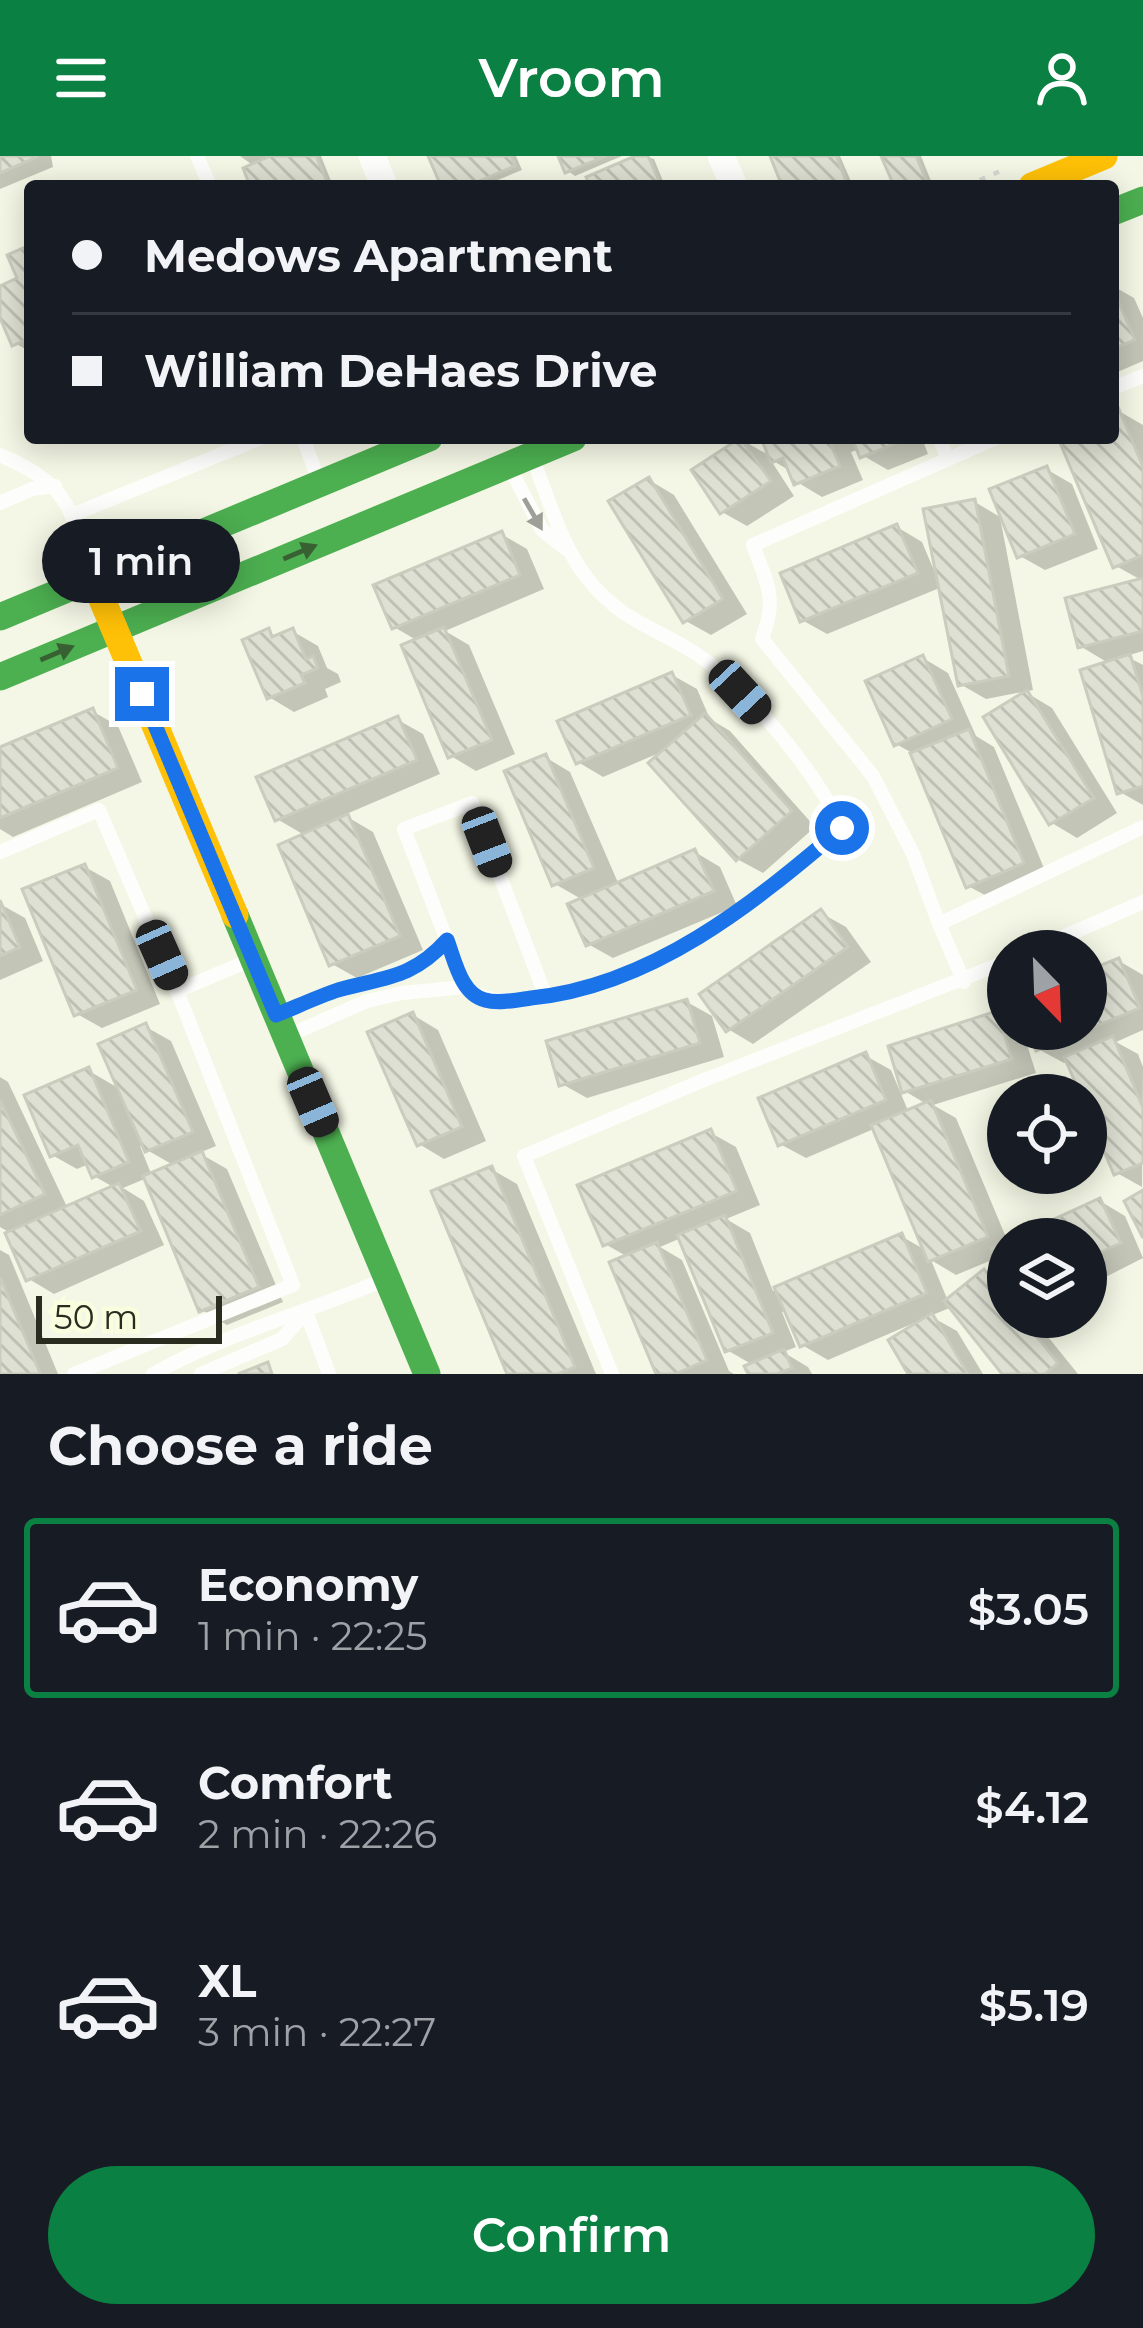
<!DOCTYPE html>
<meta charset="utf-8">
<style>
body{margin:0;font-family:Montserrat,sans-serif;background:#20242c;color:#f1f3f6;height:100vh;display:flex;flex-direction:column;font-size:45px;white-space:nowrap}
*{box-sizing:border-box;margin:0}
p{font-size:39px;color:#9ea1a6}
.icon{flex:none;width:66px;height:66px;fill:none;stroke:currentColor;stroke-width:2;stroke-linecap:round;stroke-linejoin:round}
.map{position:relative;height:1218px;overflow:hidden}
.side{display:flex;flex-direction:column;background:#171b24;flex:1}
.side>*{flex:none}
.guide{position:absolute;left:24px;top:24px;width:1095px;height:264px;border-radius:12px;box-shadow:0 6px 30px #0003;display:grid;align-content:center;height:264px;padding:0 48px;background:#171b24}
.needle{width:78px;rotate:157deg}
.tools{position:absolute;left:987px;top:774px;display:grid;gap:24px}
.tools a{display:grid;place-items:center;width:120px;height:120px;border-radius:50%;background:#171b24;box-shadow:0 6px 30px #0003;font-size:60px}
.scale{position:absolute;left:36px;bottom:30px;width:186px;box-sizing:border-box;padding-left:12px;border:6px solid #2b2c20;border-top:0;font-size:33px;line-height:42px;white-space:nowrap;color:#2b2c20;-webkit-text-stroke:9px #f9fede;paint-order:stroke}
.end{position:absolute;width:54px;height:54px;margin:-27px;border:15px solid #1a73e8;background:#fff;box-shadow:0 0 0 6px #fff}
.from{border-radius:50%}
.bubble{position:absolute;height:84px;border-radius:42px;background:#171b24;box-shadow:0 6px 30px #0003;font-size:39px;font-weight:600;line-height:84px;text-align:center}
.car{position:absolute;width:36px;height:72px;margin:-36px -18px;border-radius:15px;box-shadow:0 0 9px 3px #0007;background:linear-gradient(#222 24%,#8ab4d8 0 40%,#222 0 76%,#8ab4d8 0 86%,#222 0)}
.guide b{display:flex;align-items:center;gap:42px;height:114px;font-size:45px}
.guide b+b{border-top:3px solid #363941}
.guide i{width:30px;height:30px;background:#f1f3f6}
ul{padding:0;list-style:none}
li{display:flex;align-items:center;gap:36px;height:180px;margin:0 24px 18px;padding:0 24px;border:6px solid transparent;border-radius:12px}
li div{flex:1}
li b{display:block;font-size:45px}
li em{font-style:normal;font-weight:600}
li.current{border-color:#0b8043}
li>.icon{width:108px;height:108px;stroke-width:1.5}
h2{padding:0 48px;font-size:54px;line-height:144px}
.cta{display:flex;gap:24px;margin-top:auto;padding:24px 48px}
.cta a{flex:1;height:138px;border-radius:72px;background:#0b8043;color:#fff;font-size:48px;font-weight:600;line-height:138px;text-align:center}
header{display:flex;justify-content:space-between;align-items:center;height:156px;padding:0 48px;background:#0b8043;color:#fff;font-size:54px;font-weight:600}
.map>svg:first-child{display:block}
</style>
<header><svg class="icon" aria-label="menu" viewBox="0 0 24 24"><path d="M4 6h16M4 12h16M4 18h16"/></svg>Vroom<svg class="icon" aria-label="person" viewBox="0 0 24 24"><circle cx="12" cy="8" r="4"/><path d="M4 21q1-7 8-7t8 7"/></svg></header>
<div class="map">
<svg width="1143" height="1218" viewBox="0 0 1143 1218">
<defs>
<pattern id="building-back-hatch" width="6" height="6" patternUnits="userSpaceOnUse" patternTransform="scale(3)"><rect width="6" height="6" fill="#dde0d2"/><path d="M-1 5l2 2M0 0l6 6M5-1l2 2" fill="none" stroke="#bec0b4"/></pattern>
</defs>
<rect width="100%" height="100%" fill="#f4f7e5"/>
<!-- shadow -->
<g fill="#0003" fill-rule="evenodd">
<polygon points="0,0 51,0 53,11 0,33"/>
<polygon points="240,0 321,0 333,30 254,30 247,13 254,10"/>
<polygon points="431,0 516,0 522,14 493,26 500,30 444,30"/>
<polygon points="561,0 622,0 575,20 568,15"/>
<polygon points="643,0 654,3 665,30 593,30"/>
<polygon points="840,0 853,30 785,30 774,1"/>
<polygon points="884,0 921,0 933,30 897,30"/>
<polygon points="30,92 30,196 15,187 0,155 0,133 21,123"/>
<polygon points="1113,130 1134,142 1143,162 1143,205 1113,218"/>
<polygon points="1117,254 1143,269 1143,495 1126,500 1143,509 1143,649 1120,636 1110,508 1080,490 1143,425 1116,410 1062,282 1113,282 1113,256"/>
<polygon points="764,282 922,282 928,298 888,314 862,299 860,293 851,296 863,324 822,341 797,326 792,316 770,303 794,340 747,370 722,356 695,315 742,284 772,301"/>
<polygon points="1046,313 1072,328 1098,393 1045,414 1020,400"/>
<polygon points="649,324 674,339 747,458 711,479 686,465"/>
<polygon points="975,346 1000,361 1033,534 986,543 960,528 942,431 827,478 802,464 897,371 922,386 936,419"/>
<polygon points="501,378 527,393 544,433 445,475 469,489 515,598 476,615 451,600 418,485 394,471"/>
<polygon points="292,475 318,490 327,512 338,518 341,526 325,533 328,541 294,556 269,541 268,476 278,481"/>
<polygon points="923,502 948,517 976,580 994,591 1048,722 994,744 968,730 914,598 896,588"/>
<polygon points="672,519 697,533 710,563 730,575 815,671 763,717 737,703 666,594 603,621 578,606"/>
<polygon points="1027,537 1052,552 1117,657 1077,682 1052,667"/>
<polygon points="92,555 118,570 142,626 13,681 0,673 0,594"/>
<polygon points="398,564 423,578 440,618 344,659 373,676 423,794 357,822 332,808 306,680 277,663"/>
<polygon points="545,601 570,616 619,729 695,696 720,711 737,750 613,802 588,788 583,744 555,728"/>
<polygon points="85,711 110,725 160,848 102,872 77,858"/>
<polygon points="0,748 25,762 43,805 0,824"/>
<polygon points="821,757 846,771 871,806 753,888 728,873"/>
<polygon points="1119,805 1143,819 1143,874 1116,886 1138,898 1143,911 1142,1031 1117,1017 1069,905 1064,907 1038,893 1030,873 1086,873 1086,819"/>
<polygon points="687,846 712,860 724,901 587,942 562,928"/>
<polygon points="413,859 438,874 486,985 444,1003 419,988"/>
<polygon points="997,859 1008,865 1008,873 1022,873 1036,917 933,949 956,962 1008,1086 1008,1121 999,1101 956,1119 931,1104 948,1145 984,1117 1008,1131 1008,1161 1032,1161 1078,1218 1006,1218 952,1151 930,1160 957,1175 983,1218 912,1218 914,1167 828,1204 802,1189 787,1154 782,1156 796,1191 783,1196 808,1211 812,1218 751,1218 753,1209 727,1194 681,1082 660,1091 682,1104 729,1215 734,1218 659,1218 628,1101 605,1088 711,977 736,991 760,1049 726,1063 750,1077 773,1135 901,1080 927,1095 876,972 806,1002 780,988 866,900 891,914 909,957 928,949 903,934"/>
<path d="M146,871l25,14 45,105 -17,7 28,16 56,133 -56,23 -25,-15 -55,-132 -24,10 21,13 20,44 -110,49 -25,-15 -17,-45 -12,-7v-150l8,5 60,127 47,-21 -21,-12 -5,-12 -12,5 -25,-14 37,-84 31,18zM140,990l35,20 -23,10z"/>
<polygon points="491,1013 517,1028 596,1218 510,1218"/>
<polygon points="1100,1045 1125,1060 1143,1102 1086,1131 1086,1083 1018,1083"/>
<polygon points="0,1094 9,1099 58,1218 0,1218"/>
</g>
<!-- building -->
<g fill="url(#building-back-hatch)" stroke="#caccbe" stroke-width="3">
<polygon points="0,0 37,0 37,1 0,17"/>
<polygon points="270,0 316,0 328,28 250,30 243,12"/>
<polygon points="428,0 511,0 515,10 468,30 441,30"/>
<polygon points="558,0 606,0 565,17"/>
<polygon points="635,0 648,0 661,30 590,30 586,21"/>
<polygon points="770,0 836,0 848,30 814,30 813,27 782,30"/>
<polygon points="881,0 916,0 927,26 894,30"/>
<polygon points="30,89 30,182 12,190 0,162 0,130 17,122 7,99"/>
<polygon points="1113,133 1135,184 1113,193"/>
<polygon points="1118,251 1143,311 1143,399 1113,412 1058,282 1113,282 1113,253"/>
<polygon points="740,282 771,325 720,358 691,314"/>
<polygon points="761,282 828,282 840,310 794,329 783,302 771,307"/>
<polygon points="852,282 904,282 904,284 860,302"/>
<polygon points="1047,310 1075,378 1017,402 989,333"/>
<polygon points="649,321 723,443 683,467 608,345"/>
<polygon points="975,343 1009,520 958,530 923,353"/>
<polygon points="897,368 918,417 800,466 780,417"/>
<polygon points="502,375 520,419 392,473 373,429"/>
<polygon points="1143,422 1143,475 1078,492 1065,442"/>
<polygon points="444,471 492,584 448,602 401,489"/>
<polygon points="269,472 272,481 293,472 306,503 313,500 318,512 301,519 305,527 267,543 242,484"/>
<polygon points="1130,498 1143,540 1143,630 1117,638 1080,514"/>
<polygon points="923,499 952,563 894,590 865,525"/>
<polygon points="672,516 691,559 576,608 557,565"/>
<polygon points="1027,534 1094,642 1049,669 983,561"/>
<polygon points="93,552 118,612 0,662 0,591"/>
<polygon points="705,557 792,655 736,705 648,607"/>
<polygon points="398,560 417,604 275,665 256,621"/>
<polygon points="969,573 1024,707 966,732 910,597"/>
<polygon points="546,598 594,712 552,730 504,615"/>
<polygon points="348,658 400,780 329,810 278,689"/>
<polygon points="695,693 714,735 586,790 567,748"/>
<polygon points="85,708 137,834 74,860 22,733"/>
<polygon points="0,744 20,791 0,800"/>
<polygon points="821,753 848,791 726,876 699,838"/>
<polygon points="1119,802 1140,852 1036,895 1027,873 1086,873 1086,815"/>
<polygon points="687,843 700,887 559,930 546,885"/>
<polygon points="997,855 1012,903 902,937 888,890"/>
<polygon points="413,856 462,971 417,990 367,876"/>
<polygon points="146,867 193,976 145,996 98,888"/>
<polygon points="1113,880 1143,952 1143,1007 1114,1019 1086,952 1086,939 1081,939 1064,901"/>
<polygon points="866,896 886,944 778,990 758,942"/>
<polygon points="89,911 129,1006 92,1022 78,989 50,1001 24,939"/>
<polygon points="0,944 45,1038 0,1059"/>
<polygon points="931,944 988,1081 928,1106 871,969"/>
<polygon points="711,973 737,1035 603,1090 577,1029"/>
<polygon points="202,995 259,1131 199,1156 143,1020"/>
<polygon points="492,1010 575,1211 558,1218 507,1218 431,1035"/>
<polygon points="119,1027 141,1075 26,1125 5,1077"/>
<polygon points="1143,1034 1143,1082 1124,1045"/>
<polygon points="1100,1042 1121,1087 1086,1103 1086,1083 1011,1083"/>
<polygon points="725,1059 773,1177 725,1196 677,1079"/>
<polygon points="902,1077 927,1137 800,1191 774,1131"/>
<polygon points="1008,1085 1008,1128 991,1092"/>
<polygon points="657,1086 707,1204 675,1218 656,1218 609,1106"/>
<polygon points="984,1113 1008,1144 1008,1161 1021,1161 1058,1207 1045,1218 1002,1218 944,1145"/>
<polygon points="0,1121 40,1217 37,1218 0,1218"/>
<polygon points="932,1157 968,1218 908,1218 888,1184"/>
<polygon points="784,1193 792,1212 777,1218 748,1218 744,1210"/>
<polygon points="268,1206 272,1218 238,1218"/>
</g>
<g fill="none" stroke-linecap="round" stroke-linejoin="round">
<!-- path -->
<polyline stroke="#d6d8d2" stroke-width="4.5" stroke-dasharray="6 9" stroke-linecap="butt" points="966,30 1005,13"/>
<!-- lane -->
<g stroke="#fdfefb" stroke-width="14">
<polyline points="197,0 210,30"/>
<polyline points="1113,232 1143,220"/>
<polyline points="303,282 318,323"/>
<polyline points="939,282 948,303"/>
<path d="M996,282l-243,107c14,40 25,51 9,94l111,137 40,78 26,70 204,-97"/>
<path d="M0,299c69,30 69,50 91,118"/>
<path d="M533,304c16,39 28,85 54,118 31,39 58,46 98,69 56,31 130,124 157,181 -87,74 -188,157 -306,170 -28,3 -47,6 -71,-11l-61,-158 68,-26 74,194"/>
<polyline points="511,314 542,374 566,393"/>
<polyline points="0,347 32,333 55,330"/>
<polyline points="72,359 261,282"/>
<polyline points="0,696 99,654 177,835 293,1129 74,1218"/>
<polyline points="939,768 964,826"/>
<polyline points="1031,795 1143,746"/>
<polyline points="177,835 248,805"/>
<path d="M281,857c18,-7 36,-16 54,-22 47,-15 75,-11 112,-50"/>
<polyline points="287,880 367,845 402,837 465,831"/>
<polyline points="306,1156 329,1218"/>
<path d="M153,1218c73,-41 156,-62 233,-95"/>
<polyline points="201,1218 282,1183 306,1156"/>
<polyline points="612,1218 524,1000 704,924 1008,805"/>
</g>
<!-- street -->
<g stroke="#fdfefb" stroke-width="27">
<polyline points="372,0 384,30"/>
<polyline points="721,0 734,30"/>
</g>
<!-- fast -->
<g stroke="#4caf50" stroke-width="27">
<polyline points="1113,56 1143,44"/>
<polyline points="0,461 429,282"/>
<polyline points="0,521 573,282"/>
<polyline points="235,759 427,1218"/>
</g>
<!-- slow -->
<g stroke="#ffc107" stroke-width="27">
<polyline points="1032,30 1104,0"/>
<polyline points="93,422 235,759"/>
</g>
</g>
<!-- one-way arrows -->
<defs><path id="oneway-solid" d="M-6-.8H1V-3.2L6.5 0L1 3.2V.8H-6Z" transform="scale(3)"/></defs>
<use fill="#9ea098" href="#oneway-solid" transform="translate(533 358) rotate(60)"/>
<g fill="#386033">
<use href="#oneway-solid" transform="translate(300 396) rotate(-23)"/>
<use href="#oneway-solid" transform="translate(57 497) rotate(-23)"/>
</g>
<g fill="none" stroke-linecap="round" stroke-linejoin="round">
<!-- route -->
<path stroke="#1a73e8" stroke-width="15" d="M142,538l134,321c20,-8 41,-18 62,-25 46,-13 74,-11 109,-50 8,21 14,54 38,60 13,4 32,0 46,-2 121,-12 222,-94 311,-170"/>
</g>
</svg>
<div class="tools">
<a><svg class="needle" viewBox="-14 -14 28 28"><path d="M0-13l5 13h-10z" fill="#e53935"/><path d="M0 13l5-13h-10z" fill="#9ea1a6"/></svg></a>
<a><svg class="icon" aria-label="locate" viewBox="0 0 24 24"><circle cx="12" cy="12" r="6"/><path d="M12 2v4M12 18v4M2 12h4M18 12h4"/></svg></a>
<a><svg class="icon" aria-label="layers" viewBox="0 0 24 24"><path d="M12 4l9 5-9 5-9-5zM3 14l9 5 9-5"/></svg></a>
</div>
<div class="scale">50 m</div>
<i class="end from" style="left:842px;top:672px"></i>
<i class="end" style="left:142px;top:538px"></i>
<div class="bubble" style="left:42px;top:363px;width:198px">1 min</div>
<i class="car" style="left:740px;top:536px;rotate:137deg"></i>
<i class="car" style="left:487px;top:686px;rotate:159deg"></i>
<i class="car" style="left:162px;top:799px;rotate:156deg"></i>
<i class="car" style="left:313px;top:946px;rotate:157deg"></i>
<div class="guide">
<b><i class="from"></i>Medows Apartment</b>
<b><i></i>William DeHaes Drive</b>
</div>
</div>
<section class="side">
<h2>Choose a ride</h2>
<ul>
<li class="current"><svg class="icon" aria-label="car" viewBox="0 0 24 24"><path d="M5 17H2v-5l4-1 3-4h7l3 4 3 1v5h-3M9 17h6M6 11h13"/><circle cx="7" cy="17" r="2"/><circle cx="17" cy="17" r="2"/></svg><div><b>Economy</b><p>1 min · 22:25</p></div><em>$3.05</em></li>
<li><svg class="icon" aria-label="car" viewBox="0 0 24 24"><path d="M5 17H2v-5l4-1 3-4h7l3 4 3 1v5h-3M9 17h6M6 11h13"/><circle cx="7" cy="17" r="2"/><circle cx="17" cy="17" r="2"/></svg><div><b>Comfort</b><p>2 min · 22:26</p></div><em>$4.12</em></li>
<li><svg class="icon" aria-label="car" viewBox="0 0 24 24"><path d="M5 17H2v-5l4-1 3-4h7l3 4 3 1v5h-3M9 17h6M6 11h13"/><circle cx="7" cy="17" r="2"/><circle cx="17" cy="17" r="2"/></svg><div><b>XL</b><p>3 min · 22:27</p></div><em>$5.19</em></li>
</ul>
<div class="cta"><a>Confirm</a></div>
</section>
